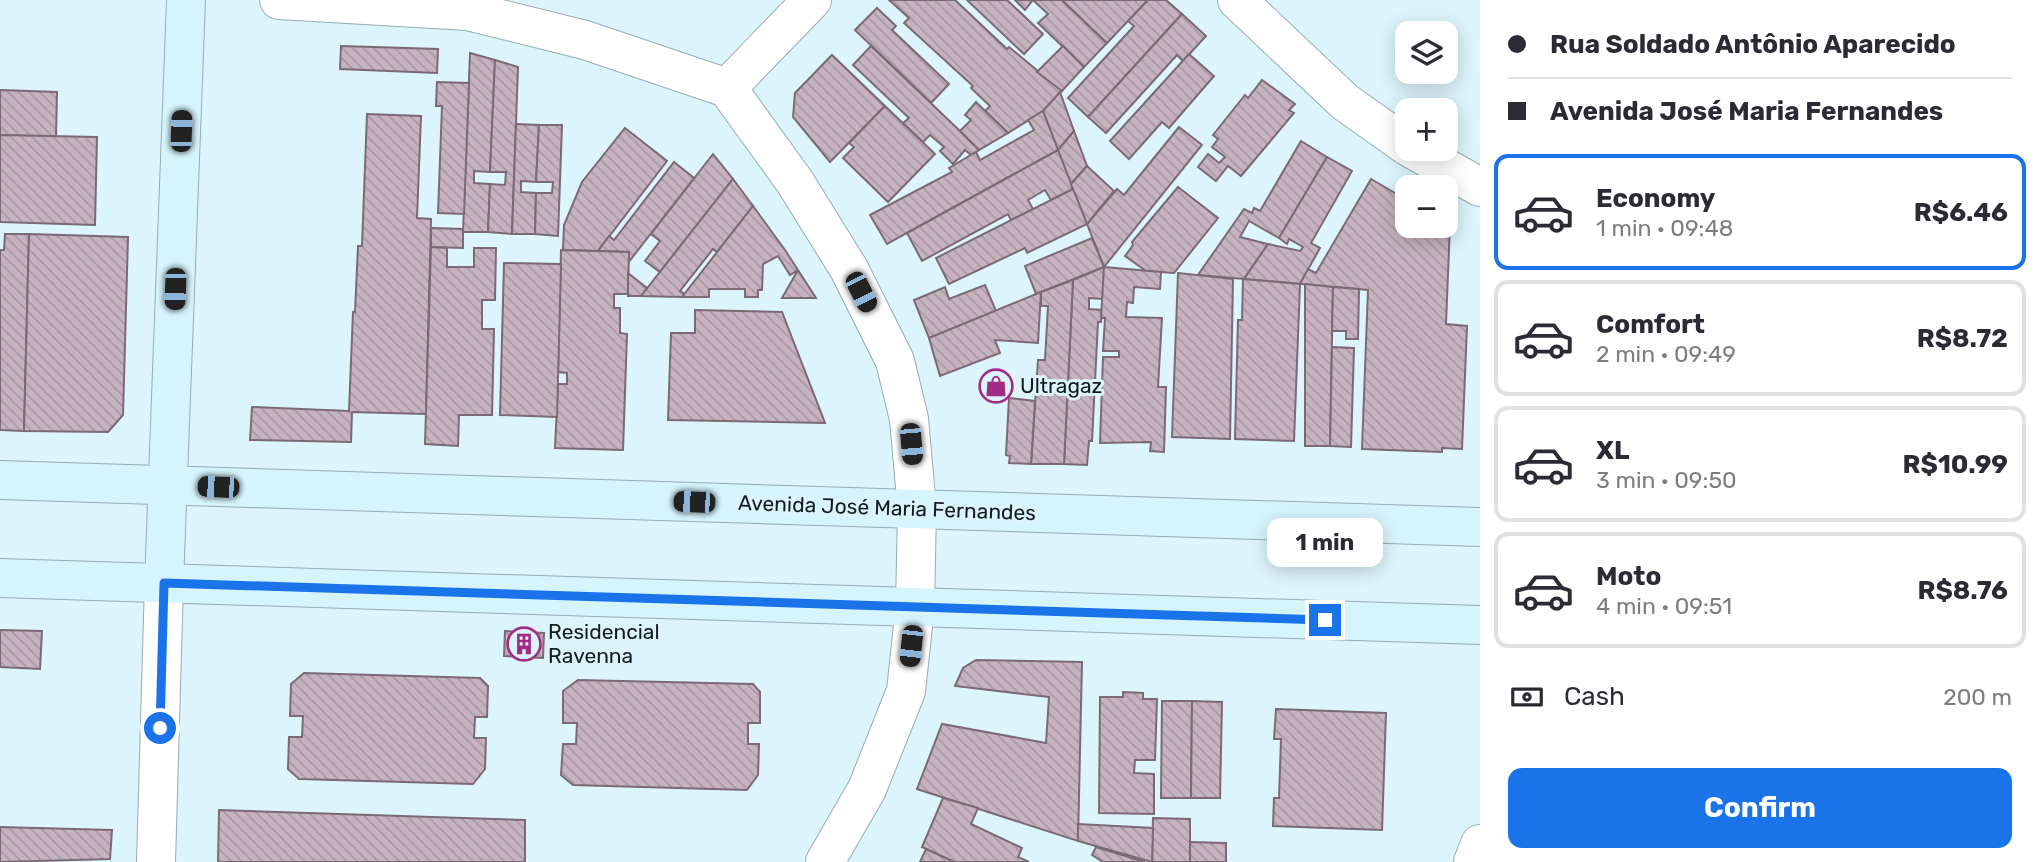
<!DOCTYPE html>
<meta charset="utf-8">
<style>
body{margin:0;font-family:Rubik,sans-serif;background:#f7f7f7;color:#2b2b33;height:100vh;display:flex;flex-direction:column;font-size:26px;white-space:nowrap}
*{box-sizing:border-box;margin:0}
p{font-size:23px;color:#7c7c81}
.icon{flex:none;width:38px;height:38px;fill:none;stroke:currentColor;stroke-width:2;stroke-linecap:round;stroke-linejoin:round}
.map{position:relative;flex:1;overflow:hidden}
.side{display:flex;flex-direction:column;background:#fff;width:560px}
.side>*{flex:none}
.top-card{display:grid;align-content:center;height:154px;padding:0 28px;background:#fff}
.fabs{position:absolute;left:1395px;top:21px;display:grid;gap:14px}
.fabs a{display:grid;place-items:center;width:63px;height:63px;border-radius:14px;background:#fff;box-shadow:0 4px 18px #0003;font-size:35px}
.end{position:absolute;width:32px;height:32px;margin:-16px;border:9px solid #1a73e8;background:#fff;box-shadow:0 0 0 4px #fff}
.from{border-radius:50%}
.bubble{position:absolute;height:49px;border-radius:14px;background:#fff;box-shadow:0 4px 18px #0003;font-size:23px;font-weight:700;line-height:49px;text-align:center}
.car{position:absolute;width:21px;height:42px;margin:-21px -10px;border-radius:9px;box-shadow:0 0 5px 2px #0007;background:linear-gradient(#222 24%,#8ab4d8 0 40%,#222 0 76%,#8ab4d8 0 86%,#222 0)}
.top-card b{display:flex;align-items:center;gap:24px;height:66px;font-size:26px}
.top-card b+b{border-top:2px solid #e1e1e2}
.top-card i{width:18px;height:18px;background:#2b2b33}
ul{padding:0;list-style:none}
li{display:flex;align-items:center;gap:21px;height:116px;margin:0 14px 10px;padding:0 14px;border:4px solid #e1e1e2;border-radius:14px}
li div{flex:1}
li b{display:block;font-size:26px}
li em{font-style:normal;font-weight:700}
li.on{border-color:#1a73e8}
li>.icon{width:63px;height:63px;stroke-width:1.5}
.pay{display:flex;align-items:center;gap:18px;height:77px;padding:0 28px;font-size:26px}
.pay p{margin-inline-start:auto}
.primary-button{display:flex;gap:14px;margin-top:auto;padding:14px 28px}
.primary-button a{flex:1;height:80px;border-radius:14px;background:#1a73e8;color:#fff;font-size:28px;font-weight:700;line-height:80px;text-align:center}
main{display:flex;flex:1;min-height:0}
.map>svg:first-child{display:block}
</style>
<main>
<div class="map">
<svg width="1480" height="862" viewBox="0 0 1480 862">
<defs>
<pattern id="building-back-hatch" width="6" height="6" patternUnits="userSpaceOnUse" patternTransform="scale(1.75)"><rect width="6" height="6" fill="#c6b3bf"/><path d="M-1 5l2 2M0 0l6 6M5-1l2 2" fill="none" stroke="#a999a4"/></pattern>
</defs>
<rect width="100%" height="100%" fill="#dcf4fb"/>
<!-- building -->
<g fill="url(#building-back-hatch)" stroke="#7b6a74" stroke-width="2">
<polygon points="889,0 955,0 1007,49 1009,47 1062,91 1043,111 1008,133 985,111 990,106 971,88 973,86 904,23 909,18"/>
<polygon points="967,0 1007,0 1043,34 1024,54"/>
<polygon points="1015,0 1062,0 1107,43 1084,67 1038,23 1048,14 1033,0 1025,10"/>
<polygon points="1062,0 1148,0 1107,43"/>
<polygon points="1148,0 1166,0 1182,14 1088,117 1068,98 1134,26 1128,21"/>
<polygon points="877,8 896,26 892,30 949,84 931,103 855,30"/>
<polygon points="1182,14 1206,36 1183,61 1177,55 1106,133 1088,117"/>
<polygon points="341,46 438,49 437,73 340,69"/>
<polygon points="871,46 960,131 979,150 971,155 965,150 953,164 940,151 944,147 930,135 923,142 903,123 909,118 853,65"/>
<polygon points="1063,46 1084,67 1062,91 1037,72"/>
<polygon points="470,53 495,60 490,172 474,171 474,183 490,184 488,232 463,232"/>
<polygon points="1189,54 1214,76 1169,128 1162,122 1129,159 1110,141"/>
<polygon points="832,55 885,106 830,162 793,117 795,93"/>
<polygon points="495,60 518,67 512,234 488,232 490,184 505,185 506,172 490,172"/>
<polygon points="1262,80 1295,104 1289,110 1294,113 1241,176 1228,166 1216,181 1198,167 1208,154 1219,163 1225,157 1212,147 1218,139 1213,135 1245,95 1248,98"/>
<polygon points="437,82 469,83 464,214 438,213 442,106 436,106"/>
<polygon points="0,90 57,92 56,137 0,135"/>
<polygon points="1060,92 1074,131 1058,150 1043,111"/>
<polygon points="976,102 1008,133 979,150 960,131 971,120 965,115"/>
<polygon points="885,106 935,154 888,202 843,158 854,147 849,143"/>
<polygon points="1043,111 1058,150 887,244 870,215 952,172 949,168 976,152 980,160 1034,130 1028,120"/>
<polygon points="367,114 421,116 417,218 431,219 426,414 352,412 351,442 250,440 252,407 349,411 353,312 355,312 358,246 362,246"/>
<polygon points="516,124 539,125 536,182 521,181 521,192 536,193 535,234 512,234"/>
<polygon points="539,125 562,125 558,236 535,234 536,193 552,193 553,182 536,182"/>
<polygon points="1179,127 1202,145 1104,267 1087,224 1117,189 1124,195"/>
<polygon points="625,128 667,161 598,251 563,250 564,225 582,182"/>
<polygon points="1074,131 1087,166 1071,184 1058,150"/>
<polygon points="0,135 97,137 95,225 0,222"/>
<polygon points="1301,141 1327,157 1279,238 1249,221 1240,237 1268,244 1244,279 1198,275 1244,209 1252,213 1254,208 1260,211"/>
<polygon points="1058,150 1073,189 1051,200 1045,190 1028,200 1033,209 1011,220 1008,214 922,261 907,233"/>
<polygon points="713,154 733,179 660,272 645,261 660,241 651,234"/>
<polygon points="1327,157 1352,171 1311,243 1320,248 1300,284 1244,279 1268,244 1300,251 1303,247 1289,239 1287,244 1279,238"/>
<polygon points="674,162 694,178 628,263 629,252 598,251 609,236 614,240"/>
<polygon points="1087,166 1114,191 1087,224 1071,184"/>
<polygon points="733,179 753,206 717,252 713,249 680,291 685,294 682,297 641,296"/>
<polygon points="1371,179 1407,200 1407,226 1446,226 1446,222 1450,225 1446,324 1467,326 1462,449 1442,448 1442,452 1362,449 1368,290 1300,284 1308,269 1316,273"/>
<polygon points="1178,187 1218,218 1174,273 1146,271 1125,256 1133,245 1132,242"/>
<polygon points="1073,189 1087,224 1027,253 1025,248 949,284 936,258"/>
<polygon points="753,206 785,250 816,298 782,298 798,270 790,275 778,256 763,264 762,290 758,290 758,297 745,297 745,289 709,289 709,297 682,297"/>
<polygon points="431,228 463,229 463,248 431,247"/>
<polygon points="5,234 29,234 24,431 0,430 0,250 4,250"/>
<polygon points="29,234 128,237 123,415 108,432 24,431"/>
<polygon points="1092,238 1104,267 1036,294 1025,266"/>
<polygon points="431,247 447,248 447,267 474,267 474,248 496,248 495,300 482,300 482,329 494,329 492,415 459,415 458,446 425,444"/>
<polygon points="561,250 629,252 628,294 614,294 614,308 620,308 620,333 627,334 623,450 555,448 558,384 567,384 567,373 558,372"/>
<polygon points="504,263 561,264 557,417 500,415"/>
<polygon points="1104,267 1103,299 1089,298 1089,309 1102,310 1101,322 1098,322 1092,441 1089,441 1087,465 1064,464 1073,280"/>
<polygon points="1104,267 1161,272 1160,289 1134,287 1133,303 1127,302 1126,317 1162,318 1158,387 1166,387 1164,452 1150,451 1151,442 1100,443 1103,357 1119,357 1119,351 1103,351 1105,318 1101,318"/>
<polygon points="628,273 647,288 641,296 628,296"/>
<polygon points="1178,273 1233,279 1230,439 1172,437"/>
<polygon points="1243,279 1300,284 1294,441 1235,439 1238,320 1242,320"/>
<polygon points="1073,280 1064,464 1031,464 1038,360 1045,360 1048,306 1041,306 1041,292"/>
<polygon points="1305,284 1333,287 1330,446 1305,446"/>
<polygon points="985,285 996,311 929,338 914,300 945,287 949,299"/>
<polygon points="1333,287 1359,289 1358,339 1346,339 1346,331 1332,331"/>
<polygon points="1041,292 1038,343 995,340 1000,353 940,376 929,338"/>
<polygon points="695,310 782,312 825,423 668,420 671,333 695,333"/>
<polygon points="1332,347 1354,348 1351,447 1330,446"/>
<polygon points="1009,398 1035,401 1031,464 1009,463 1010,456 1006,455"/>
<polygon points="0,630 42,631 40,669 0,667"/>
<polygon points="505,631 544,633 543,658 504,656"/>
<polygon points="976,660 1082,662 1078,841 917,789 942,724 1046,743 1049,697 955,686 963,668"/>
<polygon points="304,673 480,678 488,686 487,717 475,717 474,738 486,738 485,769 473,784 299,779 288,769 289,737 302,737 303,716 290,716 291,684"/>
<polygon points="578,680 753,684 760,692 760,723 748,723 748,744 759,744 758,775 747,790 573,785 561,775 563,744 576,744 577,723 563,723 563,691"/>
<polygon points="1123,692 1143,693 1143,699 1157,699 1155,760 1135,760 1134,773 1154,774 1154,814 1099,813 1100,697 1123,697"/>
<polygon points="1162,701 1192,701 1191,798 1161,798"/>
<polygon points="1192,701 1222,702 1220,798 1191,798"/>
<polygon points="1276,709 1386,713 1382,830 1273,826 1274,798 1279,798 1281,739 1274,739"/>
<polygon points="943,798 978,808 971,824 1022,848 1018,857 1029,862 954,862 922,847"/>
<polygon points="219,810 525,820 525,862 218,862"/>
<polygon points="1153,818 1190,819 1190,862 1152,862"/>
<polygon points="1078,824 1153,828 1152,862 1078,841"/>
<polygon points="0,827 112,830 110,859 0,862"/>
<polygon points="1190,842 1226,843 1226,862 1190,862"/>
<polygon points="1096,847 1145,862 1103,862 1092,855"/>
<polygon points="926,849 954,862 920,862"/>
</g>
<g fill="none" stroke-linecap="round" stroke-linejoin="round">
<defs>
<g id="street">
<polyline points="279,0 468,11 585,40 727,88 795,182 849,269 895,361 909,419 917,509 915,607 906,691 867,789 825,862"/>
<polyline points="1237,0 1345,102 1407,146"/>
<polyline points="727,88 812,0"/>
<polyline points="1412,149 1480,187"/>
<polyline points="156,862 164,583"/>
<polyline points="1473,862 1480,844"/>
</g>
<g id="secondary">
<polyline points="0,480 1480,527"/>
<polyline points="0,578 1480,625"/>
<polyline points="164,583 186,0"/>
</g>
</defs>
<!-- street casing -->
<use href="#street" stroke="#96acb3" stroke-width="40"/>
<!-- secondary casing -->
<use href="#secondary" stroke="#96acb3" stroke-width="40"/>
<!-- street -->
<use href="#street" stroke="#fff" stroke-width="38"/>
<!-- secondary -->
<use href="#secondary" stroke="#d6f4fc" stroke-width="38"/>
</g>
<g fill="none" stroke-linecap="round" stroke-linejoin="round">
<!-- route -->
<polyline stroke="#1a73e8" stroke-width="9" points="160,728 164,583 1325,620"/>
</g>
<!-- icons -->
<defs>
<symbol id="shop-ring" viewBox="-11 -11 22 22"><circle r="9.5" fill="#dcf4fb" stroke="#a12b84" stroke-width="1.5"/><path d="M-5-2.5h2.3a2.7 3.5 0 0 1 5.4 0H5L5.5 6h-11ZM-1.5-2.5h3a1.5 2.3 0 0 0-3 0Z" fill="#a12b84"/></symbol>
<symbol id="building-ring" viewBox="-11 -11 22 22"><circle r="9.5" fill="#dcf4fb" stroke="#a12b84" stroke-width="1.5"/><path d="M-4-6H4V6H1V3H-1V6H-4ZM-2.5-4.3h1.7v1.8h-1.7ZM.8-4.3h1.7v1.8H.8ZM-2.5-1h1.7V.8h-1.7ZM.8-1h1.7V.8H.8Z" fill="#a12b84"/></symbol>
</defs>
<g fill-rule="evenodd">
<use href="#shop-ring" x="977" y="367" width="38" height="38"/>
<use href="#building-ring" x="505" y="625" width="38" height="38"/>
</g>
<g text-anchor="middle" stroke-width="6" stroke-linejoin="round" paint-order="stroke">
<!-- poi labels -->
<g font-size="21" fill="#121b1d" stroke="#dcf4fb" text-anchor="start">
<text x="1020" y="393">Ultragaz</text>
<text x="548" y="639">Residencial<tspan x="548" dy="24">Ravenna</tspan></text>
</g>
<!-- street labels -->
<g font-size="21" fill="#121b1d" stroke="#dcf4fb">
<text transform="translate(887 508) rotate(2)" y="7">Avenida José Maria Fernandes</text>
</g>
</g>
</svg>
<div class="fabs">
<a><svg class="icon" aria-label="layers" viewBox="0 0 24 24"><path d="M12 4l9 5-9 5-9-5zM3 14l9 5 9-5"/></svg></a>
<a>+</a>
<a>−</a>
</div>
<i class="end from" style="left:160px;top:728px"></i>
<i class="end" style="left:1325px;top:620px"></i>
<div class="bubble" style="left:1267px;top:518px;width:116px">1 min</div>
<i class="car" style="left:181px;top:131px;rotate:2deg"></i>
<i class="car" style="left:175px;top:289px;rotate:182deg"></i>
<i class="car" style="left:861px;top:292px;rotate:153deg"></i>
<i class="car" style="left:911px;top:444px;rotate:175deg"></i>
<i class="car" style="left:218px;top:487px;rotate:272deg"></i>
<i class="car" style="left:694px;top:502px;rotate:272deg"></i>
<i class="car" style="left:911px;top:646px;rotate:186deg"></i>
</div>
<section class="side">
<div class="top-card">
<b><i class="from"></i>Rua Soldado Antônio Aparecido</b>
<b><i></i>Avenida José Maria Fernandes</b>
</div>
<ul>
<li class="on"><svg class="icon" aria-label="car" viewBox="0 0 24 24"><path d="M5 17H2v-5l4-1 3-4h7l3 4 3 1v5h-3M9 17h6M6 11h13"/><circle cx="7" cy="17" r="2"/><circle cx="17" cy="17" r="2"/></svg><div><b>Economy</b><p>1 min · 09:48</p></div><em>R$6.46</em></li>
<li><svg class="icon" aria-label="car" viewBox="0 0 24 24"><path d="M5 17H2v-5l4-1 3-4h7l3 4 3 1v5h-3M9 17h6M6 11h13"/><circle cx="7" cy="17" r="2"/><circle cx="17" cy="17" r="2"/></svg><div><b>Comfort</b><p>2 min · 09:49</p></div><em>R$8.72</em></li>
<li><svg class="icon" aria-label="car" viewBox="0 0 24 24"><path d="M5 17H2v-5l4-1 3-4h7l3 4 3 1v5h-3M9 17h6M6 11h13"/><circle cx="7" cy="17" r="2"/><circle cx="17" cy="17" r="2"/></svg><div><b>XL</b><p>3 min · 09:50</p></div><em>R$10.99</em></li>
<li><svg class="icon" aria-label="car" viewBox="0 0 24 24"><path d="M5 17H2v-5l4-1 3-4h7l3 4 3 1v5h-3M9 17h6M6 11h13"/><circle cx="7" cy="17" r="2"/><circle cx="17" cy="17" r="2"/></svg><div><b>Moto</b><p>4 min · 09:51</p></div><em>R$8.76</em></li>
</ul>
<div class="pay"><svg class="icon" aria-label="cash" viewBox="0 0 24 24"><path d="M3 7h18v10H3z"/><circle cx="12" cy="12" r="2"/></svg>Cash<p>200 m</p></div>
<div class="primary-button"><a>Confirm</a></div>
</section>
</main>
